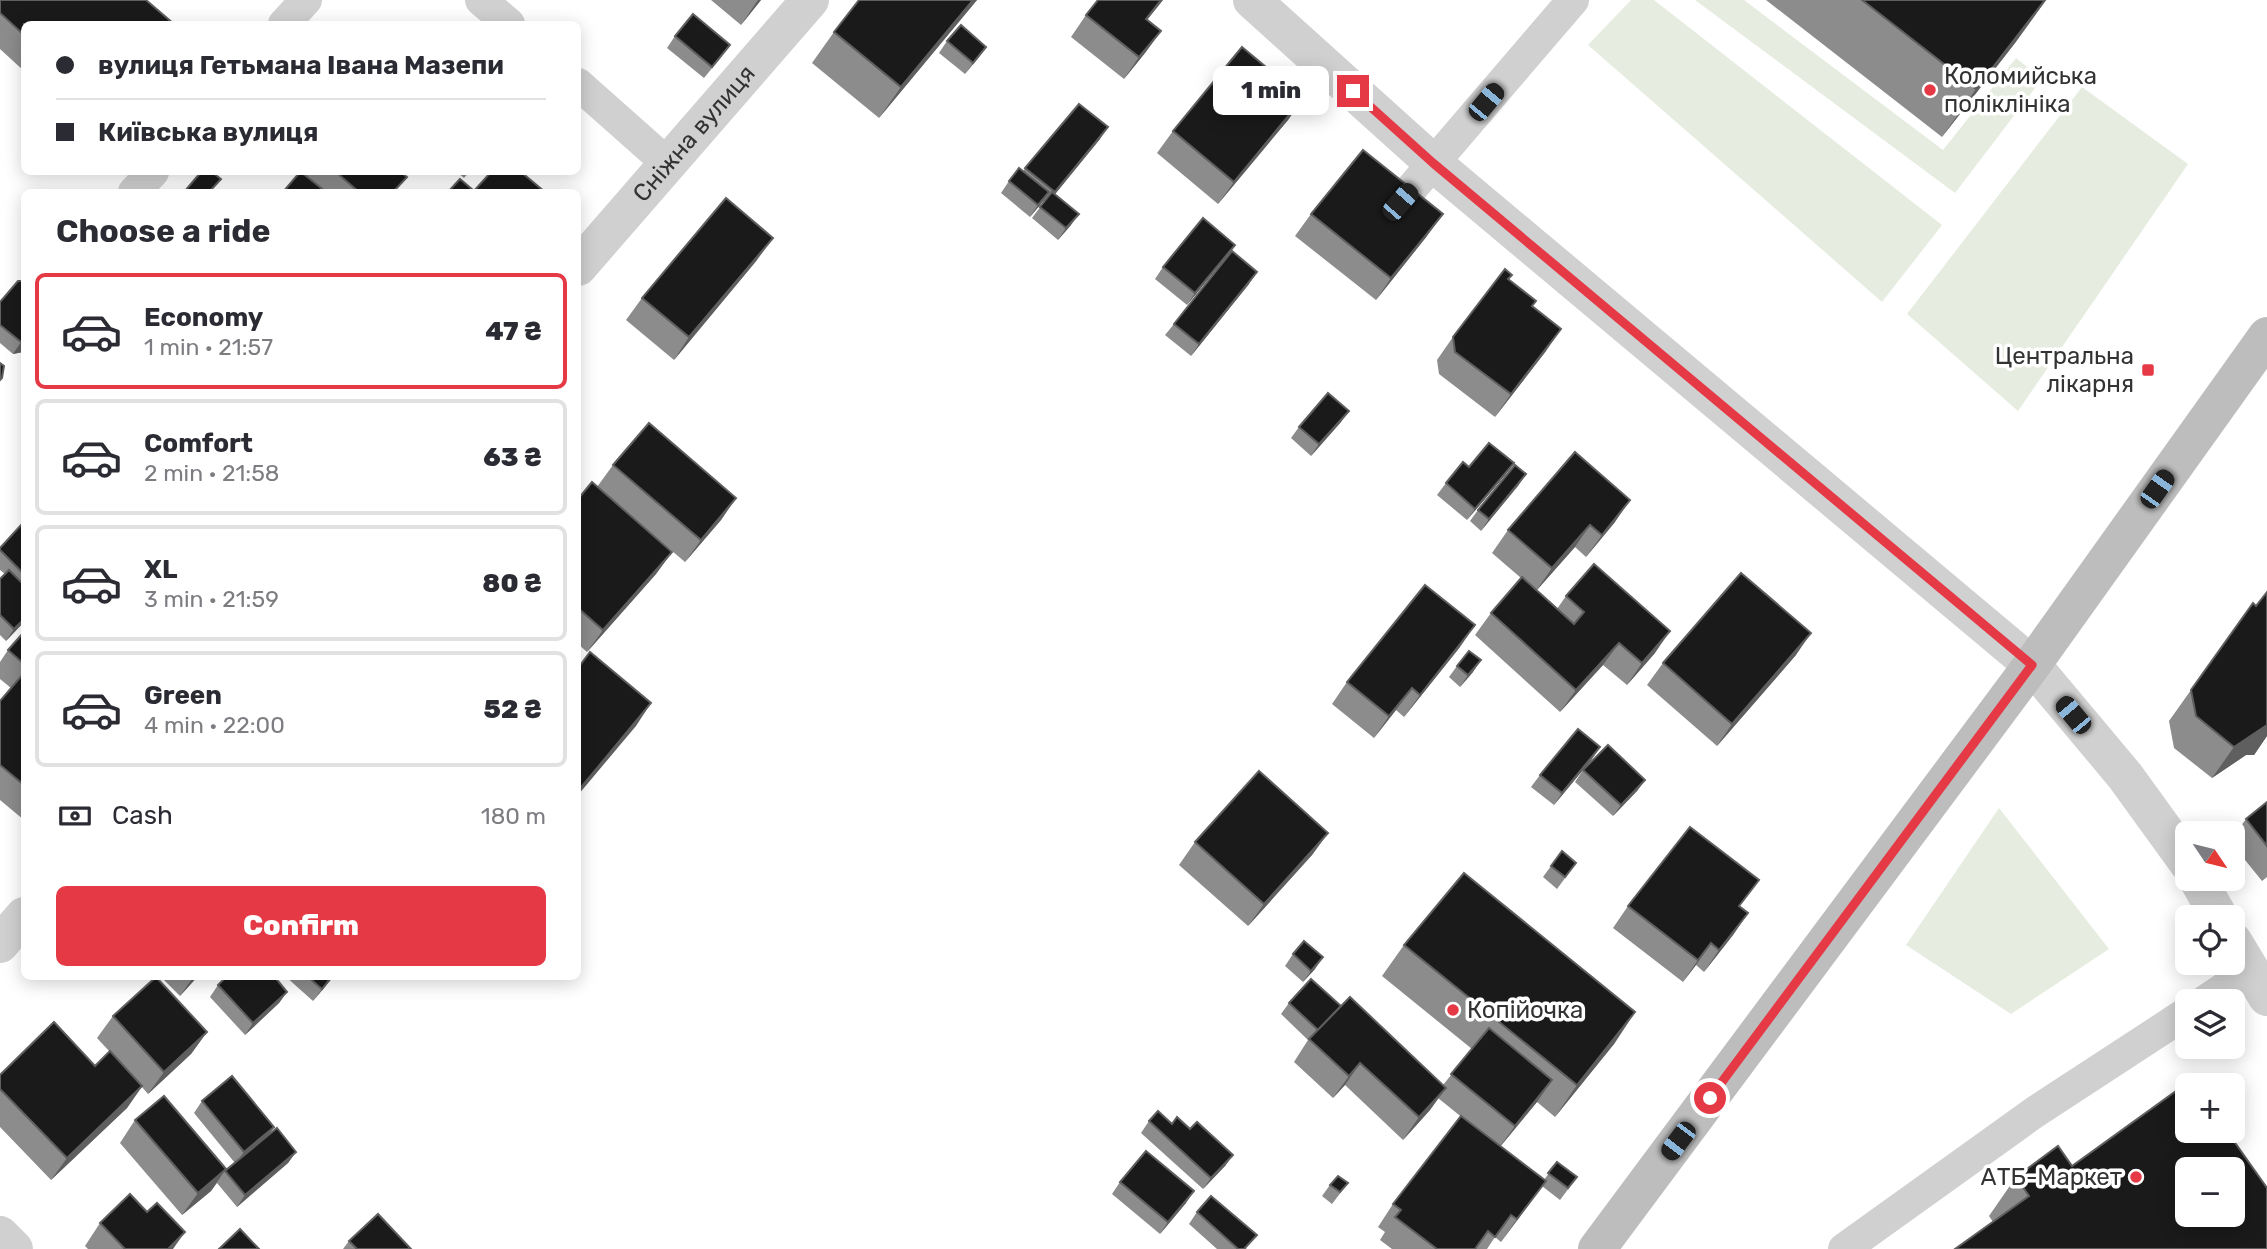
<!DOCTYPE html>
<meta charset="utf-8">
<style>
body{margin:0;font-family:Rubik,sans-serif;background:#f7f7f7;color:#2b2b33;height:100vh;display:flex;flex-direction:column;font-size:26px;white-space:nowrap}
*{box-sizing:border-box;margin:0}
p{font-size:23px;color:#7c7c81}
.icon{flex:none;width:38px;height:38px;fill:none;stroke:currentColor;stroke-width:2;stroke-linecap:round;stroke-linejoin:round}
.map{position:relative;flex:1;overflow:hidden}
.side{position:absolute;left:21px;top:189px;width:560px;height:791px;display:flex;flex-direction:column;background:#fff;border-radius:10px;box-shadow:0 4px 18px #0003}
.side>*{flex:none}
.guide{position:absolute;left:21px;top:21px;width:560px;height:154px;border-radius:10px;box-shadow:0 4px 18px #0003;display:grid;align-content:center;height:154px;padding:0 35px;background:#fff}
.needle{width:46px;rotate:125deg}
.fabs{position:absolute;left:2175px;top:821px;display:grid;gap:14px}
.fabs a{display:grid;place-items:center;width:70px;height:70px;border-radius:10px;background:#fff;box-shadow:0 4px 18px #0003;font-size:35px}
.end{position:absolute;width:32px;height:32px;margin:-16px;border:9px solid #e63946;background:#fff;box-shadow:0 0 0 4px #fff}
.from{border-radius:50%}
.bubble{position:absolute;height:49px;border-radius:10px;background:#fff;box-shadow:0 4px 18px #0003;font-size:23px;font-weight:800;line-height:49px;text-align:center}
.car{position:absolute;width:21px;height:42px;margin:-21px -10px;border-radius:9px;box-shadow:0 0 5px 2px #0007;background:linear-gradient(#222 24%,#8ab4d8 0 40%,#222 0 76%,#8ab4d8 0 86%,#222 0)}
.guide b{display:flex;align-items:center;gap:24px;height:66px;font-size:26px}
.guide b+b{border-top:2px solid #e1e1e2}
.guide i{width:18px;height:18px;background:#2b2b33}
ul{padding:0;list-style:none}
li{display:flex;align-items:center;gap:21px;height:116px;margin:0 14px 10px;padding:0 21px;border:4px solid #e1e1e2;border-radius:10px}
li div{flex:1}
li b{display:block;font-size:26px}
li em{font-style:normal;font-weight:800}
li.on{border-color:#e63946}
li>.icon{width:63px;height:63px;stroke-width:1.5}
h2{padding:0 35px;font-size:32px;line-height:84px}
.pay{display:flex;align-items:center;gap:18px;height:77px;padding:0 35px;font-size:26px}
.pay p{margin-inline-start:auto}
.cta{display:flex;gap:14px;margin-top:auto;padding:14px 35px}
.cta a{flex:1;height:80px;border-radius:10px;background:#e63946;color:#fff;font-size:28px;font-weight:800;line-height:80px;text-align:center}
.map>svg:first-child{display:block}
</style>
<div class="map">
<svg width="2267" height="1249" viewBox="0 0 2267 1249">
<rect width="100%" height="100%" fill="#fff"/>
<!-- green -->
<g fill="#e6ecdf">
<polygon points="1631,0 1654,0 1942,225 1882,302 1588,45"/>
<polygon points="1695,0 1744,0 1943,150 2016,58 2042,79 1955,193"/>
<polygon points="2082,87 2188,164 2018,411 1907,314"/>
<polygon points="1999,808 2109,949 2011,1014 1906,945"/>
</g>
<g fill="none" stroke-linecap="round" stroke-linejoin="round">
<!-- service -->
<g stroke="#d0d0d0" stroke-width="32">
<polyline points="481,0 509,24"/>
<polyline points="284,24 306,0"/>
<polyline points="578,84 667,163"/>
<polyline points="134,192 153,172"/>
<polyline points="1400,202 1573,0"/>
<polyline points="2205,1001 2250,971"/>
<polyline points="1844,1249 2035,1112 2188,1012"/>
</g>
<!-- minor -->
<g stroke="#d0d0d0" stroke-width="38">
<polyline points="1252,0 1433,163 2032,665 2125,776 2188,863"/>
<path id="s1" d="M578,267l232,-267"/>
<polyline points="2197,878 2219,917"/>
<polyline points="2233,941 2267,997"/>
<polyline points="0,944 24,916"/>
</g>
<!-- tertiary -->
<polyline stroke="#d0d0d0" stroke-width="38" points="0,1235 14,1249"/>
<!-- secondary -->
<polyline stroke="#bdbdbd" stroke-width="38" points="1597,1249 2032,665 2267,336"/>
</g>
<!-- wall -->
<g fill="#8c8c8c">
<polygon points="0,0 24,24 24,71 0,49"/>
<polygon points="711,0 761,0 741,25"/>
<polygon points="859,0 977,0 879,118 812,63 834,32"/>
<polygon points="1163,0 1147,20 1161,31 1145,53 1124,79 1071,37 1086,15"/>
<polygon points="1766,0 2046,0 2015,43 1942,137"/>
<polygon points="675,36 722,56 704,78 667,48"/>
<polygon points="947,41 978,58 965,74 939,53"/>
<polygon points="1303,98 1288,120 1218,204 1157,153 1173,131"/>
<polygon points="1079,104 1100,139 1055,194 1071,225 1058,240 1032,218 1044,202 1043,201 1030,217 1001,193 1009,181 1023,171"/>
<polygon points="295,172 401,172 396,192 283,192 298,174"/>
<polygon points="457,172 469,172 464,178"/>
<polygon points="1311,214 1427,236 1376,300 1295,236"/>
<polygon points="1235,245 1187,305 1155,279 1163,267"/>
<polygon points="757,260 674,360 626,320 642,298"/>
<polygon points="1509,279 1532,306 1546,351 1495,417 1439,374 1437,360 1453,337"/>
<polygon points="24,281 24,351 23,352 13,354 0,343 0,302"/>
<polygon points="1249,284 1191,356 1165,335 1174,324"/>
<polygon points="1341,422 1311,456 1291,438 1299,427"/>
<polygon points="1514,463 1505,475 1467,520 1437,495 1446,483 1469,467"/>
<polygon points="613,465 736,498 721,520 685,562 597,487"/>
<polygon points="1526,474 1481,531 1470,521 1478,510"/>
<polygon points="578,499 672,552 656,574 587,652 578,644"/>
<polygon points="1615,522 1586,557 1575,547 1537,590 1557,609 1566,596 1655,653 1627,685 1603,665 1560,712 1475,635 1491,613 1521,578 1492,553 1508,530"/>
<polygon points="24,529 24,622 6,641 0,635 0,579 5,574 0,570 0,548"/>
<polygon points="2267,592 2267,736 2254,755 2246,755 2212,778 2174,748 2169,721 2191,690"/>
<polygon points="24,632 24,820 0,800 0,701 11,688 0,679 0,662 8,650"/>
<polygon points="1460,647 1404,717 1396,710 1374,738 1332,704 1347,682"/>
<polygon points="1796,655 1717,746 1647,685 1663,663"/>
<polygon points="1457,666 1473,672 1460,687 1449,677"/>
<polygon points="1592,759 1554,805 1531,787 1540,775"/>
<polygon points="1583,770 1645,780 1637,791 1613,816 1575,782"/>
<polygon points="2267,802 2267,877 2262,881 2233,845 2233,837 2246,819"/>
<polygon points="1328,833 1312,855 1248,926 1179,865 1195,842"/>
<polygon points="1551,866 1568,874 1557,889 1543,877"/>
<polygon points="1628,906 1741,907 1748,913 1733,935 1704,972 1696,965 1683,982 1613,928"/>
<polygon points="1404,945 1635,1012 1614,1044 1555,1117 1537,1102 1500,1147 1544,1180 1557,1162 1569,1188 1560,1200 1542,1186 1501,1242 1495,1237 1487,1249 1392,1249 1380,1240 1385,1232 1378,1227 1393,1204 1464,1119 1438,1098 1430,1110 1403,1140 1345,1085 1333,1098 1294,1062 1308,1040 1281,1014 1289,1003 1341,1006 1443,1085 1472,1049 1382,976"/>
<polygon points="1293,954 1315,969 1303,982 1285,966"/>
<polygon points="160,976 198,976 180,996"/>
<polygon points="285,976 334,976 313,1001"/>
<polygon points="218,985 287,992 279,1003 245,1035 210,997"/>
<polygon points="113,1016 207,1032 191,1054 148,1094 142,1087 127,1108 51,1180 0,1127 0,1075 95,1066 110,1052 97,1038"/>
<polygon points="202,1101 269,1135 296,1152 288,1163 237,1207 217,1183 211,1191 182,1215 120,1143 135,1120 225,1171 235,1163 194,1113"/>
<polygon points="1149,1121 1172,1124 1190,1129 1233,1155 1225,1166 1203,1189 1141,1133"/>
<polygon points="2072,1166 1993,1222 1989,1216 2016,1177"/>
<polygon points="1120,1182 1186,1203 1160,1234 1112,1194"/>
<polygon points="1348,1183 1332,1204 1322,1196 1330,1185"/>
<polygon points="1197,1212 1247,1249 1217,1249 1189,1224"/>
<polygon points="100,1223 173,1249 88,1249 85,1246"/>
<polygon points="349,1241 411,1249 343,1249"/>
</g>
<!-- shaded-wall -->
<g fill="#5f5f5f">
<polygon points="758,0 761,0 741,25"/>
<polygon points="973,0 977,0 879,118 901,87"/>
<polygon points="1161,0 1163,0 1130,41 1146,19"/>
<polygon points="2046,0 2015,43 1942,137 1976,89"/>
<polygon points="1161,31 1145,53 1124,79 1139,57"/>
<polygon points="986,47 978,58 965,74 973,63"/>
<polygon points="1303,98 1288,120 1218,204 1234,182"/>
<polygon points="1108,127 1100,139 1047,204 1055,192"/>
<polygon points="1049,192 1041,204 1030,217 1038,205"/>
<polygon points="1079,214 1071,225 1058,240 1066,228"/>
<polygon points="1443,214 1427,236 1376,300 1391,278"/>
<polygon points="773,238 757,260 674,360 689,337"/>
<polygon points="1235,245 1227,256 1187,305 1195,293"/>
<polygon points="1257,272 1249,284 1191,356 1199,344"/>
<polygon points="1561,329 1546,351 1495,417 1511,394"/>
<polygon points="21,342 24,342 24,351 23,352 13,354"/>
<polygon points="1349,411 1341,422 1311,456 1319,444"/>
<polygon points="1514,463 1505,475 1467,520 1475,509"/>
<polygon points="1526,474 1518,486 1481,531 1489,519"/>
<polygon points="736,498 721,520 685,562 701,540"/>
<polygon points="1630,500 1615,522 1586,557 1602,535"/>
<polygon points="1590,525 1575,547 1536,591 1552,568"/>
<polygon points="672,552 656,574 587,652 603,630"/>
<polygon points="24,619 24,622 6,641 14,629"/>
<polygon points="1475,625 1460,647 1404,717 1420,695"/>
<polygon points="1670,631 1655,653 1627,685 1642,663"/>
<polygon points="1811,633 1796,655 1717,746 1732,724"/>
<polygon points="1619,643 1603,665 1560,712 1576,690"/>
<polygon points="1481,660 1473,672 1460,687 1468,675"/>
<polygon points="1412,688 1396,710 1374,738 1389,716"/>
<polygon points="651,703 636,726 578,795 578,791"/>
<polygon points="2267,725 2267,736 2254,755 2246,755 2212,778 2234,747"/>
<polygon points="1600,747 1592,759 1554,805 1562,793"/>
<polygon points="1645,780 1637,791 1613,816 1621,805"/>
<polygon points="1328,833 1312,855 1248,926 1264,904"/>
<polygon points="1748,913 1733,935 1704,972 1719,950"/>
<polygon points="1711,943 1696,965 1683,982 1698,960"/>
<polygon points="1323,957 1315,969 1303,982 1311,971"/>
<polygon points="194,976 198,976 180,996"/>
<polygon points="332,976 334,976 313,1001 322,989"/>
<polygon points="287,992 279,1003 245,1035 253,1023"/>
<polygon points="1635,1012 1614,1044 1555,1117 1577,1085"/>
<polygon points="207,1032 191,1054 148,1094 164,1072"/>
<polygon points="1360,1063 1345,1085 1333,1098 1349,1076"/>
<polygon points="1552,1080 1537,1102 1499,1148 1515,1126"/>
<polygon points="142,1086 127,1108 51,1180 67,1158"/>
<polygon points="1446,1088 1430,1110 1403,1140 1419,1117"/>
<polygon points="274,1127 266,1139 235,1164 244,1152"/>
<polygon points="296,1152 288,1163 237,1207 245,1195"/>
<polygon points="1233,1155 1225,1166 1203,1189 1211,1178"/>
<polygon points="226,1169 211,1191 182,1215 198,1193"/>
<polygon points="1546,1181 1530,1203 1501,1242 1517,1219"/>
<polygon points="1194,1191 1186,1203 1160,1234 1168,1222"/>
<polygon points="185,1232 173,1249 168,1249"/>
</g>
<!-- building -->
<g fill="#1a1a1a" stroke="#5f5f5f" stroke-width="2" fill-rule="evenodd">
<polygon points="0,0 146,0 174,24 24,24 24,35 0,13"/>
<polygon points="859,0 973,0 901,87 834,32"/>
<polygon points="1098,0 1161,0 1146,19 1161,31 1139,57 1086,15"/>
<polygon points="1862,0 2045,0 1976,89"/>
<polygon points="693,14 730,45 712,67 675,36"/>
<polygon points="961,25 986,47 973,63 947,41"/>
<polygon points="1242,47 1303,98 1234,182 1173,131"/>
<polygon points="1079,104 1108,127 1055,192 1025,168"/>
<polygon points="1363,150 1443,214 1391,278 1311,214"/>
<polygon points="1019,168 1049,192 1038,205 1009,181"/>
<polygon points="201,172 212,172 221,179 209,192 184,192"/>
<polygon points="300,172 301,172 326,192 283,192"/>
<polygon points="336,172 401,172 407,177 393,192 359,192"/>
<polygon points="491,172 521,172 545,192 473,192"/>
<polygon points="460,179 473,190 471,192 448,192"/>
<polygon points="1052,192 1079,214 1066,228 1040,207"/>
<polygon points="726,198 773,238 689,337 642,298"/>
<polygon points="1203,218 1235,245 1195,293 1163,267"/>
<polygon points="1232,251 1257,272 1199,344 1174,324"/>
<polygon points="1505,269 1512,275 1508,279 1536,301 1532,306 1561,329 1511,394 1455,352 1453,337"/>
<polygon points="18,281 24,281 24,342 21,342 0,325 0,302"/>
<polygon points="0,363 4,366 2,378 0,380"/>
<polygon points="1328,393 1349,411 1319,444 1299,427"/>
<polygon points="649,423 736,498 701,540 613,465"/>
<polygon points="1489,443 1514,463 1475,509 1446,483 1463,462 1469,467"/>
<polygon points="1575,452 1630,500 1602,535 1590,525 1552,568 1508,530"/>
<polygon points="1515,465 1526,474 1489,519 1478,510"/>
<polygon points="592,482 672,552 603,630 578,608 578,499"/>
<polygon points="21,525 24,529 24,574 0,550 0,548"/>
<polygon points="1594,564 1670,631 1642,663 1619,643 1576,690 1491,613 1522,577 1574,624 1584,612 1566,596"/>
<polygon points="9,570 24,585 24,619 14,629 0,615 0,579"/>
<polygon points="1741,573 1811,633 1732,724 1663,663"/>
<polygon points="1425,585 1475,625 1420,695 1412,688 1389,716 1347,682"/>
<polygon points="2267,592 2267,725 2234,747 2196,716 2191,690 2253,603 2256,606"/>
<polygon points="24,632 24,664 8,650"/>
<polygon points="1469,651 1481,660 1468,675 1457,666"/>
<polygon points="590,652 651,703 578,791 578,668"/>
<polygon points="24,673 24,785 0,765 0,701"/>
<polygon points="1578,729 1600,747 1562,793 1540,775"/>
<polygon points="1608,745 1645,780 1621,805 1583,770"/>
<polygon points="1259,771 1328,833 1264,904 1195,842"/>
<polygon points="2267,802 2267,846 2246,819"/>
<polygon points="1690,827 1759,880 1739,906 1748,913 1719,950 1711,943 1698,960 1628,906"/>
<polygon points="1562,851 1576,863 1565,877 1551,866"/>
<polygon points="1464,873 1635,1012 1577,1085 1404,945"/>
<polygon points="1304,941 1323,957 1311,971 1293,954"/>
<polygon points="227,976 274,976 287,992 253,1023 218,985"/>
<polygon points="307,976 332,976 322,989"/>
<polygon points="156,977 207,1032 164,1072 113,1016"/>
<polygon points="1311,979 1341,1006 1318,1030 1289,1003"/>
<polygon points="1350,997 1446,1088 1419,1117 1360,1063 1349,1076 1309,1039"/>
<polygon points="54,1022 95,1066 110,1051 142,1086 67,1158 0,1089 0,1075"/>
<polygon points="1489,1028 1552,1080 1515,1126 1451,1074"/>
<polygon points="232,1076 274,1127 244,1152 202,1101"/>
<path d="M2190,1081l3,4h-5v45h38l41,58v61h-312l74,-53 -13,-19 42,-31 14,20zM2188,1169h45v45h-45z"/>
<polygon points="164,1096 226,1169 198,1193 135,1120"/>
<polygon points="1158,1111 1172,1124 1177,1117 1190,1129 1197,1122 1233,1155 1211,1178 1149,1121"/>
<polygon points="1461,1116 1546,1181 1517,1219 1511,1215 1495,1237 1488,1231 1475,1249 1437,1249 1395,1217 1401,1210 1393,1204"/>
<polygon points="277,1128 296,1152 245,1195 225,1171"/>
<polygon points="1146,1151 1194,1191 1168,1222 1120,1182"/>
<polygon points="1557,1162 1577,1177 1568,1188 1548,1173"/>
<polygon points="1338,1176 1348,1183 1340,1192 1330,1185"/>
<polygon points="130,1194 147,1212 157,1203 185,1232 168,1249 125,1249 100,1223"/>
<polygon points="1211,1196 1257,1235 1244,1249 1238,1249 1197,1212"/>
<polygon points="378,1214 411,1249 357,1249 349,1241"/>
<polygon points="240,1229 259,1249 219,1249"/>
</g>
<g fill="none" stroke-linecap="round" stroke-linejoin="round">
<!-- route -->
<polyline stroke="#e63946" stroke-width="9" points="1353,91 1433,163 2032,665 1710,1098"/>
</g>
<!-- markers -->
<g fill="#e63946" stroke="#fff" stroke-width="2.5">
<circle cx="1930" cy="90" r="7"/>
<rect x="2141" y="363" width="14" height="14" rx="3.5"/>
<circle cx="1453" cy="1010" r="7"/>
<circle cx="2136" cy="1177" r="7"/>
</g>
<g text-anchor="middle" stroke-width="7" stroke-linejoin="round" paint-order="stroke">
<!-- poi labels -->
<g font-size="24" fill="#333" stroke="#fff" text-anchor="start">
<text x="1944" y="84">Коломийська<tspan x="1944" dy="28">поліклініка</tspan></text>
<text x="2134" y="364" text-anchor="end">Центральна<tspan x="2134" dy="28">лікарня</tspan></text>
<text x="1467" y="1018">Копійочка</text>
<text x="2122" y="1185" text-anchor="end">АТБ-Маркет</text>
</g>
<!-- street labels -->
<g font-size="24" fill="#333" stroke="#fff">
<text dy="8" stroke="none"><textPath href="#s1" startOffset="177">Сніжна вулиця</textPath></text>
</g>
</g>
</svg>
<div class="fabs">
<a><svg class="needle" viewBox="-14 -14 28 28"><path d="M0-13l5 13h-10z" fill="#e53935"/><path d="M0 13l5-13h-10z" fill="#7c7c81"/></svg></a>
<a><svg class="icon" aria-label="locate" viewBox="0 0 24 24"><circle cx="12" cy="12" r="6"/><path d="M12 2v4M12 18v4M2 12h4M18 12h4"/></svg></a>
<a><svg class="icon" aria-label="layers" viewBox="0 0 24 24"><path d="M12 4l9 5-9 5-9-5zM3 14l9 5 9-5"/></svg></a>
<a>+</a>
<a>−</a>
</div>
<i class="end from" style="left:1710px;top:1098px"></i>
<i class="end" style="left:1353px;top:91px"></i>
<div class="bubble" style="left:1213px;top:66px;width:116px">1 min</div>
<i class="car" style="left:1486px;top:102px;rotate:40deg"></i>
<i class="car" style="left:1400px;top:202px;rotate:41deg"></i>
<i class="car" style="left:2157px;top:489px;rotate:35deg"></i>
<i class="car" style="left:2073px;top:715px;rotate:320deg"></i>
<i class="car" style="left:1678px;top:1141px;rotate:217deg"></i>
<div class="guide">
<b><i class="from"></i>вулиця Гетьмана Івана Мазепи</b>
<b><i></i>Київська вулиця</b>
</div>
<section class="side">
<h2>Choose a ride</h2>
<ul>
<li class="on"><svg class="icon" aria-label="car" viewBox="0 0 24 24"><path d="M5 17H2v-5l4-1 3-4h7l3 4 3 1v5h-3M9 17h6M6 11h13"/><circle cx="7" cy="17" r="2"/><circle cx="17" cy="17" r="2"/></svg><div><b>Economy</b><p>1 min · 21:57</p></div><em>47 ₴</em></li>
<li><svg class="icon" aria-label="car" viewBox="0 0 24 24"><path d="M5 17H2v-5l4-1 3-4h7l3 4 3 1v5h-3M9 17h6M6 11h13"/><circle cx="7" cy="17" r="2"/><circle cx="17" cy="17" r="2"/></svg><div><b>Comfort</b><p>2 min · 21:58</p></div><em>63 ₴</em></li>
<li><svg class="icon" aria-label="car" viewBox="0 0 24 24"><path d="M5 17H2v-5l4-1 3-4h7l3 4 3 1v5h-3M9 17h6M6 11h13"/><circle cx="7" cy="17" r="2"/><circle cx="17" cy="17" r="2"/></svg><div><b>XL</b><p>3 min · 21:59</p></div><em>80 ₴</em></li>
<li><svg class="icon" aria-label="car" viewBox="0 0 24 24"><path d="M5 17H2v-5l4-1 3-4h7l3 4 3 1v5h-3M9 17h6M6 11h13"/><circle cx="7" cy="17" r="2"/><circle cx="17" cy="17" r="2"/></svg><div><b>Green</b><p>4 min · 22:00</p></div><em>52 ₴</em></li>
</ul>
<div class="pay"><svg class="icon" aria-label="cash" viewBox="0 0 24 24"><path d="M3 7h18v10H3z"/><circle cx="12" cy="12" r="2"/></svg>Cash<p>180 m</p></div>
<div class="cta"><a>Confirm</a></div>
</section>
</div>
